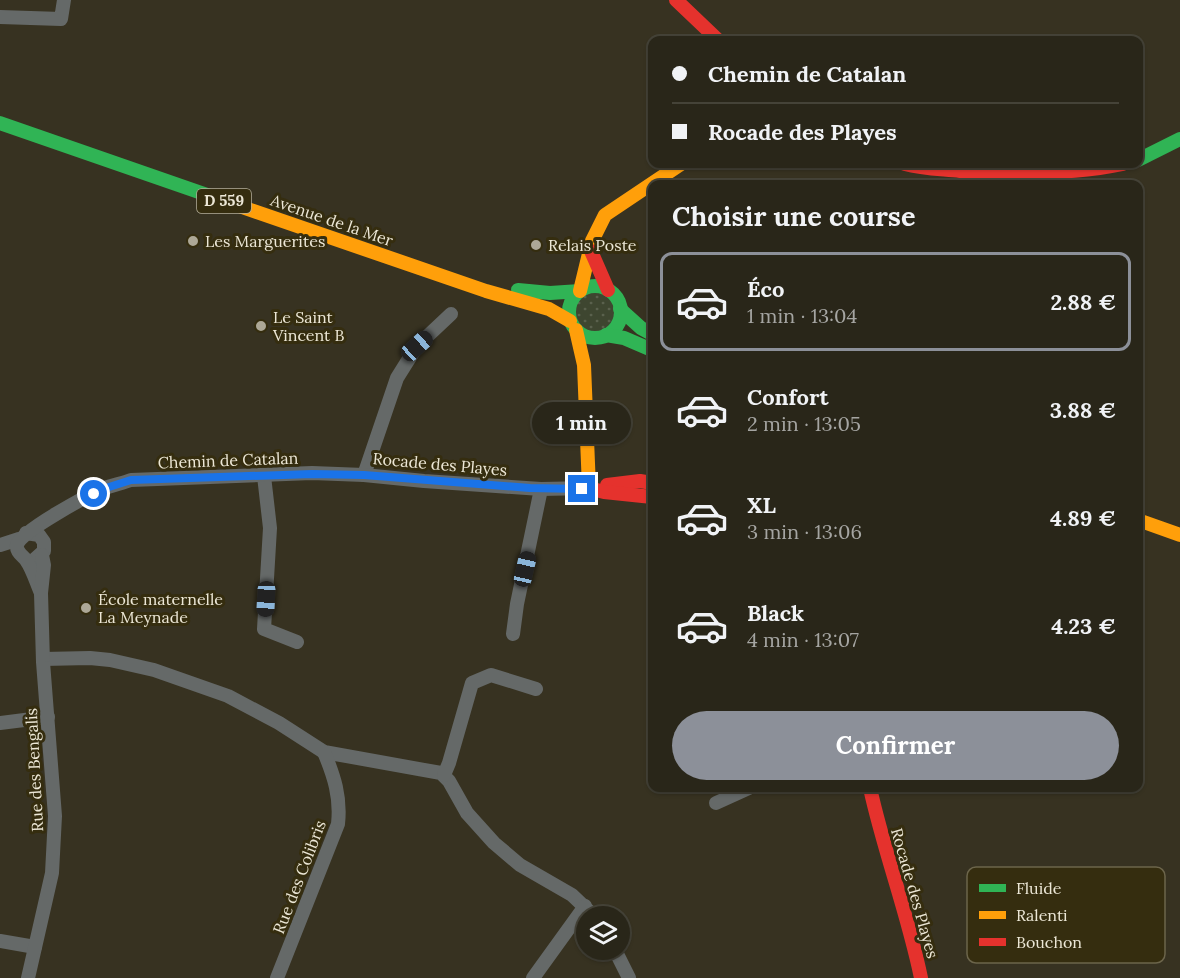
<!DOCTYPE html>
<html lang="fr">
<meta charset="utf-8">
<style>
body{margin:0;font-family:Lora,serif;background:#312e22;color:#f1f3f6;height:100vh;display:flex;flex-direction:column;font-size:22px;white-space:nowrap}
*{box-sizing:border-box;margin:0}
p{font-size:20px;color:#a5a5a2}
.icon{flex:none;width:33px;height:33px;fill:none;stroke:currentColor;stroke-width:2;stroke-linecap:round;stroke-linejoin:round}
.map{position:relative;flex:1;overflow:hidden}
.panel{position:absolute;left:648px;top:180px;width:495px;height:612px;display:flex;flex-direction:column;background:#292619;border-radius:12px;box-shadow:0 2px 4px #0004,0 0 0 2px #454338}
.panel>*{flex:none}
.banner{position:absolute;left:648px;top:36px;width:495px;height:132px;border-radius:12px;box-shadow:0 2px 4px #0004,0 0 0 2px #454338;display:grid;align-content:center;height:132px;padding:0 24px;background:#292619}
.buttons{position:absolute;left:576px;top:906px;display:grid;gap:12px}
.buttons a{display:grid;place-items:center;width:54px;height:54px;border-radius:50%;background:#292619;box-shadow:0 2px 4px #0004,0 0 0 2px #454338;font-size:30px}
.end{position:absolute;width:27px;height:27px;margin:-14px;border:8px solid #1a73e8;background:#fff;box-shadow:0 0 0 3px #fff}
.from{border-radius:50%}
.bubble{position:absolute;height:42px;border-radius:21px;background:#292619;box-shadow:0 2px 4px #0004,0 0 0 2px #454338;font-size:20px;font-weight:700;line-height:42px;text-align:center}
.car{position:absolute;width:18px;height:36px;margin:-18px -9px;border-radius:8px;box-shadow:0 0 4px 2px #0007;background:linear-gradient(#222 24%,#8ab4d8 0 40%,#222 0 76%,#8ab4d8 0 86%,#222 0)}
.banner b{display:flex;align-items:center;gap:21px;height:57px;font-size:22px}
.banner b+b{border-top:2px solid #454338}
.banner i{width:15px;height:15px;background:#f1f3f6}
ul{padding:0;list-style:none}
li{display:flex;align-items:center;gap:18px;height:99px;margin:0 12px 9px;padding:0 12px;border:3px solid transparent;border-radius:12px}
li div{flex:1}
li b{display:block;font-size:22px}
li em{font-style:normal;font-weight:700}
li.on{border-color:#8c9099}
li>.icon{width:54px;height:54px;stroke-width:1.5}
h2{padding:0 24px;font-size:27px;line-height:72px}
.action{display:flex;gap:12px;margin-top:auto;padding:12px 24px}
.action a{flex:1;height:69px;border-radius:36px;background:#8c9099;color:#fff;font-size:24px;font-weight:700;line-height:69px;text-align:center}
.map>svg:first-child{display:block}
</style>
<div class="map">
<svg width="1180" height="978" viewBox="0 0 1180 978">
<defs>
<pattern id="grass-dots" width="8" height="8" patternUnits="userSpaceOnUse" patternTransform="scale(1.5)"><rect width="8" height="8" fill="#3e4630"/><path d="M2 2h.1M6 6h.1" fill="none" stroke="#5a614d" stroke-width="1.8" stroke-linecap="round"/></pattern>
</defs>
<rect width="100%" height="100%" fill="#373221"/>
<!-- grass -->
<circle fill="url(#grass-dots)" cx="595" cy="312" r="25"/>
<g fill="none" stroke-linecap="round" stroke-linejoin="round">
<!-- street -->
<g stroke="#656968" stroke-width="14">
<polyline points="0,17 61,19 64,0"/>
<polyline points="364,475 397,378 417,346 451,314"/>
<polyline points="264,476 270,528 264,629 297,642"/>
<polyline points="26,533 39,535 44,542 44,551 35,559"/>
<polyline points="0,545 19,539"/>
<path d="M41,593c-5,-11 -8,-23 -15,-33 -4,-5 -10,-8 -9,-15 2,-13 73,-51 88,-57 8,-3 18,-5 26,-8l181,-7 52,2 60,6 117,8 48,-1"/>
<polyline points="513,634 517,604 541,489"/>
<polyline points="43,659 90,658 110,660 154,670 228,696 279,723 324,752 441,773 449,781 467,813 494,843 520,865 572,895 594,916"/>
<polyline points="0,723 48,717"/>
<polyline points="444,775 449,763 472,683 491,675 536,689"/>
<polyline points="716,803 749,788"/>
<polyline points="0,941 35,947"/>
<polyline points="615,950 629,978"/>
<polyline points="28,978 52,873 55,816 43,662 41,593 44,565 42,555"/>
<path d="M277,978l61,-154c3,-27 -4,-48 -14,-72"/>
<polyline points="533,978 585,906"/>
</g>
<!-- fast -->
<g stroke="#30b455" stroke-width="14">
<polyline points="0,123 239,206"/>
<polyline points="1138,160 1180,139"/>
<circle cx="595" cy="312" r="26"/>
<polyline points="518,290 550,293 580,291"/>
<polyline points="620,309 641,328 652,334"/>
<polyline points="606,335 624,338 652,350"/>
</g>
<!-- slow -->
<g stroke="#ff9f0a" stroke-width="14">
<polyline points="239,206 486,291 549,309 570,321"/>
<polyline points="580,291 592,241 605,215 681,164"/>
<polyline points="576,330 584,365 589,488"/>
<polyline points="1138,520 1180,535"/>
</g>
<!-- jam -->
<g stroke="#e5322d" stroke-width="14">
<polyline points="676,0 718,40"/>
<path d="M905,164c18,5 37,5 55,7 55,4 109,4 163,-7"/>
<polyline points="591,251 608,290"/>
<polyline points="607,485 640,481 652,483"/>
<polyline points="589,488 604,492 652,497"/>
<path d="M870,788c14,64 38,126 51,190"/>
</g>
</g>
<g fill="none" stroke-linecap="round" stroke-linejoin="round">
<!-- route -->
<polyline stroke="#1a73e8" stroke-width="8" points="94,494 106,488 131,480 312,474 364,475 530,488 582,489"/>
</g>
<!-- markers -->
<g fill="#ada897" stroke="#352d0f" stroke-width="2">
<circle cx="193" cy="241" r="6"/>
<circle cx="536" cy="245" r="6"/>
<circle cx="261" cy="326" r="6"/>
<circle cx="86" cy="608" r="6"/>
</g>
<g text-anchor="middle" stroke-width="6" stroke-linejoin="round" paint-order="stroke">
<!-- shield labels -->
<rect fill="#352d0f" stroke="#b5af9a" stroke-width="1.5" x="197" y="189" width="54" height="24" rx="4.5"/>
<g font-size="15" font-weight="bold" fill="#ece7d6">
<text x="224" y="206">D 559</text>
</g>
<!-- street labels -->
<g font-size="16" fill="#ece7d6" stroke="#352d0f">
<text transform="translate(332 220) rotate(19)" y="6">Avenue de la Mer</text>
<text transform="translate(228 460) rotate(-2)" y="6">Chemin de Catalan</text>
<text transform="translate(440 464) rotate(5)" y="6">Rocade des Playes</text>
<text transform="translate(34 770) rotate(-93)" y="6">Rue des Bengalis</text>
<text transform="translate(299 877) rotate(-69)" y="6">Rue des Colibris</text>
<text transform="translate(915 893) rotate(74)" y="6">Rocade des Playes</text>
</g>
<!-- poi labels -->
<g font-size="16" fill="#ece7d6" stroke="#352d0f" text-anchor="start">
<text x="205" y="247">Les Marguerites</text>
<text x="548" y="251">Relais Poste</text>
<text x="273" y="323">Le Saint<tspan x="273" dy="18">Vincent B</tspan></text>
<text x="98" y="605">École maternelle<tspan x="98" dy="18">La Meynade</tspan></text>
</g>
</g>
<!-- legend -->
<rect x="967" y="867" width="198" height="96" rx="9" fill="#352d0f" stroke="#6c654b" stroke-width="1.5"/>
<rect x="979" y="884" width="27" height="8" fill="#30b455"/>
<rect x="979" y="911" width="27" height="8" fill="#ff9f0a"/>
<rect x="979" y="938" width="27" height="8" fill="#e5322d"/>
<g font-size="16" fill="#ece7d6">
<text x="1016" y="894">Fluide</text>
<text x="1016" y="921">Ralenti</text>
<text x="1016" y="948">Bouchon</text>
</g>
</svg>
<div class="buttons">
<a><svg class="icon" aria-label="layers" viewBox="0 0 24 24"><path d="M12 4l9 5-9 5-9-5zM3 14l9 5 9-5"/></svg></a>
</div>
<i class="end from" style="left:94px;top:494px"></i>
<i class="end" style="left:582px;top:489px"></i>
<div class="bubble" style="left:532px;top:402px;width:99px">1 min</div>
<i class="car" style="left:417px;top:346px;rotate:48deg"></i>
<i class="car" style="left:525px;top:569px;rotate:13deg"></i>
<i class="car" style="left:266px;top:599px;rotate:183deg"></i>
<div class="banner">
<b><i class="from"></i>Chemin de Catalan</b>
<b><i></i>Rocade des Playes</b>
</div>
<section class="panel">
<h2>Choisir une course</h2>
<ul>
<li class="on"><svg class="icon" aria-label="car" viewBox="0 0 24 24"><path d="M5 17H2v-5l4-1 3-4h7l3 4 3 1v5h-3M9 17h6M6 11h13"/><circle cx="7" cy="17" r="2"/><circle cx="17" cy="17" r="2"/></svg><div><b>Éco</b><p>1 min · 13:04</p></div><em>2.88 €</em></li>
<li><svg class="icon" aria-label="car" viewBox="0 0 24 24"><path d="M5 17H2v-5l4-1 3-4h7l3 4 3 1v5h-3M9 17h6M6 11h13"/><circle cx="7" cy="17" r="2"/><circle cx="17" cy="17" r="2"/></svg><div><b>Confort</b><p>2 min · 13:05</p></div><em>3.88 €</em></li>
<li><svg class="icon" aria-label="car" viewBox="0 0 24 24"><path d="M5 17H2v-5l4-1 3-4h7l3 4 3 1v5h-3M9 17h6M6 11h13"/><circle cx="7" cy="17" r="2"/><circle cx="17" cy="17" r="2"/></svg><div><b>XL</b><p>3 min · 13:06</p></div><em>4.89 €</em></li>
<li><svg class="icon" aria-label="car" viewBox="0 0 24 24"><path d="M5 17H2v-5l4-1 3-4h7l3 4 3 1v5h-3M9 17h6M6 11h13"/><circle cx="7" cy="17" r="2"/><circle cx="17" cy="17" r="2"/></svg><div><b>Black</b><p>4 min · 13:07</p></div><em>4.23 €</em></li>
</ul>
<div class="action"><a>Confirmer</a></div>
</section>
</div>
